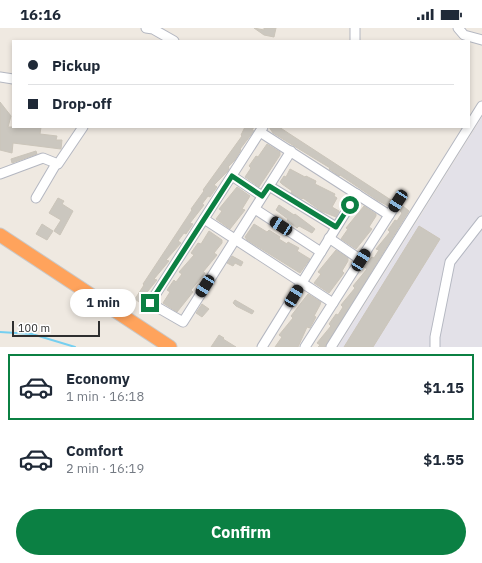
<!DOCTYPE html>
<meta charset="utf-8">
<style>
body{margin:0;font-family:"IBM Plex Sans",sans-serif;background:#f6f6f7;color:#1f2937;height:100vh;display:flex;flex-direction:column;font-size:15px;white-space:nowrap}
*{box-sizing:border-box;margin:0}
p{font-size:13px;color:#747a83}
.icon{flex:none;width:22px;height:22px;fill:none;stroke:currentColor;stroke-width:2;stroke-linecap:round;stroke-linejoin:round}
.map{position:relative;height:319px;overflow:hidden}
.details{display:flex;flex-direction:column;background:#fff;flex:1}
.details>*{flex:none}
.hud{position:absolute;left:12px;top:12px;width:458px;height:88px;border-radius:0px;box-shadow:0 2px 6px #0003;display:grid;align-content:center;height:88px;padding:0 16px;background:#fff}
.scale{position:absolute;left:12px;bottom:10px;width:88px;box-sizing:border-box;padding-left:4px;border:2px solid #2e2e2e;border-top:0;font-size:11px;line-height:14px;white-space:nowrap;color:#2e2e2e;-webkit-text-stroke:3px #fff;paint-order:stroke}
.end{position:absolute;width:18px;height:18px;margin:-9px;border:5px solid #0b8043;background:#fff;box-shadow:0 0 0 2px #fff}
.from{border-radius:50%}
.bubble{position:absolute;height:28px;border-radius:14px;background:#fff;box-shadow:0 2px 6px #0003;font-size:13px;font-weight:800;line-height:28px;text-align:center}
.car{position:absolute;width:12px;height:24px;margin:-12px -6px;border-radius:5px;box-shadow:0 0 3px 1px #0007;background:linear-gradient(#222 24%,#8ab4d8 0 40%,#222 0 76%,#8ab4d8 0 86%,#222 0)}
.hud b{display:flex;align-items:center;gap:14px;height:38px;font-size:15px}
.hud b+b{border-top:1px solid #e0e1e3}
.hud i{width:10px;height:10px;background:#1f2937}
ul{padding:7px 0 0;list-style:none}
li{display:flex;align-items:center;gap:12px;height:66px;margin:0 8px 6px;padding:0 8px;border:2px solid transparent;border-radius:0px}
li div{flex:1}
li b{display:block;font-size:15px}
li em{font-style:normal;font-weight:800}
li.current{border-color:#0b8043}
li>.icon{width:36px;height:36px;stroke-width:1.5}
.button{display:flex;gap:8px;margin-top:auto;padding:8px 16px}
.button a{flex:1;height:46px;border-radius:24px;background:#0b8043;color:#fff;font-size:16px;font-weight:800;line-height:46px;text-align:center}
.status{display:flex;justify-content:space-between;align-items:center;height:28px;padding:0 20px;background:#fff;direction:ltr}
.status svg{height:11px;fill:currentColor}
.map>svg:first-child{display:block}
</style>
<div class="status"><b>16:16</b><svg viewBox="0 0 49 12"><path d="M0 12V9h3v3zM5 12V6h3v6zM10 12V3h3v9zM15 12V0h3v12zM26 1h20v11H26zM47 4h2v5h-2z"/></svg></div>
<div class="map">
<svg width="482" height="319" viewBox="0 0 482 319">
<rect width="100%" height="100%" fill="#efe9e1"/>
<!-- industrial -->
<polygon fill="#e3e1e8" points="482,89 482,319 338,319 389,238"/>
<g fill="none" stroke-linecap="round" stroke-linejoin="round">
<!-- stream -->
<polyline stroke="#75cff0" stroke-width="2" points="0,304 32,306 75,319"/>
</g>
<!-- building -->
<g fill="#cbc7bf" stroke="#cbc5ba">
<polygon points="254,0 264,2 264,0 276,0 274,9 264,7"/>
<polygon points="0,74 11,88 8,99 41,99 40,106 57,108 56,112 62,112 61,121 13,115 12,125 0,122"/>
<polygon points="245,99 254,99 252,102 254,103 240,121 241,122 235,132 228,139 229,140 228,143 214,157 217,159 210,169 208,168 202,176 204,177 190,195 193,196 186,206 184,205 178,213 181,215 166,232 169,233 154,251 157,252 139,274 135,271 144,257 143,256 192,182 191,181 204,163 203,162 242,108 241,107"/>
<polygon points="269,99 279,99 391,172 388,178 377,172 340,147 339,148 329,141 330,140 273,105"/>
<polygon points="267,116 280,124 280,127 259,159 245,149 251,140 249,138 256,128 258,129"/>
<polygon points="36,123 37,126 12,135 11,131"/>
<polygon points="290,141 305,149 306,148 316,153 315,156 335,166 334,168 337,170 332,179 339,183 336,189 321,183 303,170 302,171 291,165 292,163 282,156 280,154 284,148 286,149"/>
<polygon points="237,159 250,168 242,181 245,182 230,201 216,191 222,183 219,181"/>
<polygon points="58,170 64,173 62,176 73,183 60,207 54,203 61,192 49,185"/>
<polygon points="279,177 294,187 295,186 315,201 312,205 299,198 297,200 287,192 288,191 276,182"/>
<polygon points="364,178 376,186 376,188 369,199 372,201 356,221 341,211 348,201 346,200"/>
<polygon points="403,178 409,183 325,319 318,319 320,317 317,315 331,298 329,296 336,286 338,287 343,279 341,277 355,260 353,258 367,241 364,239 372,229 374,230 379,222 376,221 390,204 388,202 395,192 397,193 402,185 400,183"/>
<polygon points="42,196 53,203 47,212 36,206"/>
<polygon points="254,196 267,204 269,202 280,209 279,211 287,216 288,214 299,220 297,223 310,231 300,245 247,212 245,209"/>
<polygon points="419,198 440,211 373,319 344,319"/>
<polygon points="209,203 222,212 222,215 214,225 217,227 203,244 205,245 191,262 193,264 177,284 163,275 170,264 167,262 174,252 176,254 182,246 179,244 194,227 191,225 198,215 201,216"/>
<polygon points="336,222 348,230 348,233 342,243 344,245 329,265 314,255 321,246 318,244"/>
<polygon points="232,228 243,234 241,238 235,235 233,238 227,235"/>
<polygon points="308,266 321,274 320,277 314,288 316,289 310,300 307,299 298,319 275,319 282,309 279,307 293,290 291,288"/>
<polygon points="235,272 254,283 252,286 236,278 233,275"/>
<polygon points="202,276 209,281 202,289 196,285"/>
<polygon points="219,307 224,310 223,311 236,319 211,319"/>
</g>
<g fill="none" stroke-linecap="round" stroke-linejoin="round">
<defs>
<g id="minor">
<polyline points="146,0 153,1 174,13"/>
<polyline points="458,0 464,7 482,12"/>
<polyline points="355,13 355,0"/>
<polyline points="0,49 13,51"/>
<polyline points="263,99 150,275 183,294 291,123"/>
<polyline points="260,104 389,187"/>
<polyline points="0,146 43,130 58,136 83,99"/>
<polyline points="232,148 262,168"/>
<polyline points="269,158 336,199"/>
<polyline points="36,170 56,136"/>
<polyline points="255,181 321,224"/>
<polyline points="204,191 333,275"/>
<polyline points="329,210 361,232"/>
<polyline points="262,319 357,166"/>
<polyline points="305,319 398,173"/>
<polyline points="331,319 482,78"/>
<polyline points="435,319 435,309 450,234 482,193"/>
</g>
<polyline id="highway" points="0,207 170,319"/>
</defs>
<!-- minor casing -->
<use href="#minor" stroke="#b4b7c1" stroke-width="11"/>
<!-- highway casing -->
<use href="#highway" stroke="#c9c9c9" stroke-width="15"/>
<!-- minor -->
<use href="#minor" stroke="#fff" stroke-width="9"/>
<!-- highway -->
<use href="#highway" stroke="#ffa35c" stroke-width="13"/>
</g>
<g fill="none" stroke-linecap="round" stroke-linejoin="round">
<!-- route -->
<polyline stroke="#0b8043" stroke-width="5" points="150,275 232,148 262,168 269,158 336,199 350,177"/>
</g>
</svg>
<div class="scale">100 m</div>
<i class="end from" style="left:350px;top:177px"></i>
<i class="end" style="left:150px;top:275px"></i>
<div class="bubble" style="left:70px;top:261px;width:66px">1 min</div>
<i class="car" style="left:398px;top:173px;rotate:213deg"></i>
<i class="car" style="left:281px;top:198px;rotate:303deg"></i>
<i class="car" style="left:361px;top:232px;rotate:32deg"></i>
<i class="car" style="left:205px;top:258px;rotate:212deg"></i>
<i class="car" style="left:294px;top:268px;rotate:31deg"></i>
<div class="hud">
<b><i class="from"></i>Pickup</b>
<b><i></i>Drop-off</b>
</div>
</div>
<section class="details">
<ul>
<li class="current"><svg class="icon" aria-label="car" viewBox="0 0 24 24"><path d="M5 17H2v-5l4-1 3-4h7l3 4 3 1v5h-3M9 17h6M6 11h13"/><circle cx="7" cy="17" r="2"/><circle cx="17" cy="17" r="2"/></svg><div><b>Economy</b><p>1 min · 16:18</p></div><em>$1.15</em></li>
<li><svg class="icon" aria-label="car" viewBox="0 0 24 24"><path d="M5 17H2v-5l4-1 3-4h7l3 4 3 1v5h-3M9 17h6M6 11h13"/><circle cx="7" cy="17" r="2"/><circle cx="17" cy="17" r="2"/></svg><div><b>Comfort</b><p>2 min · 16:19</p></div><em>$1.55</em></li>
</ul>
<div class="button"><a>Confirm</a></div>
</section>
